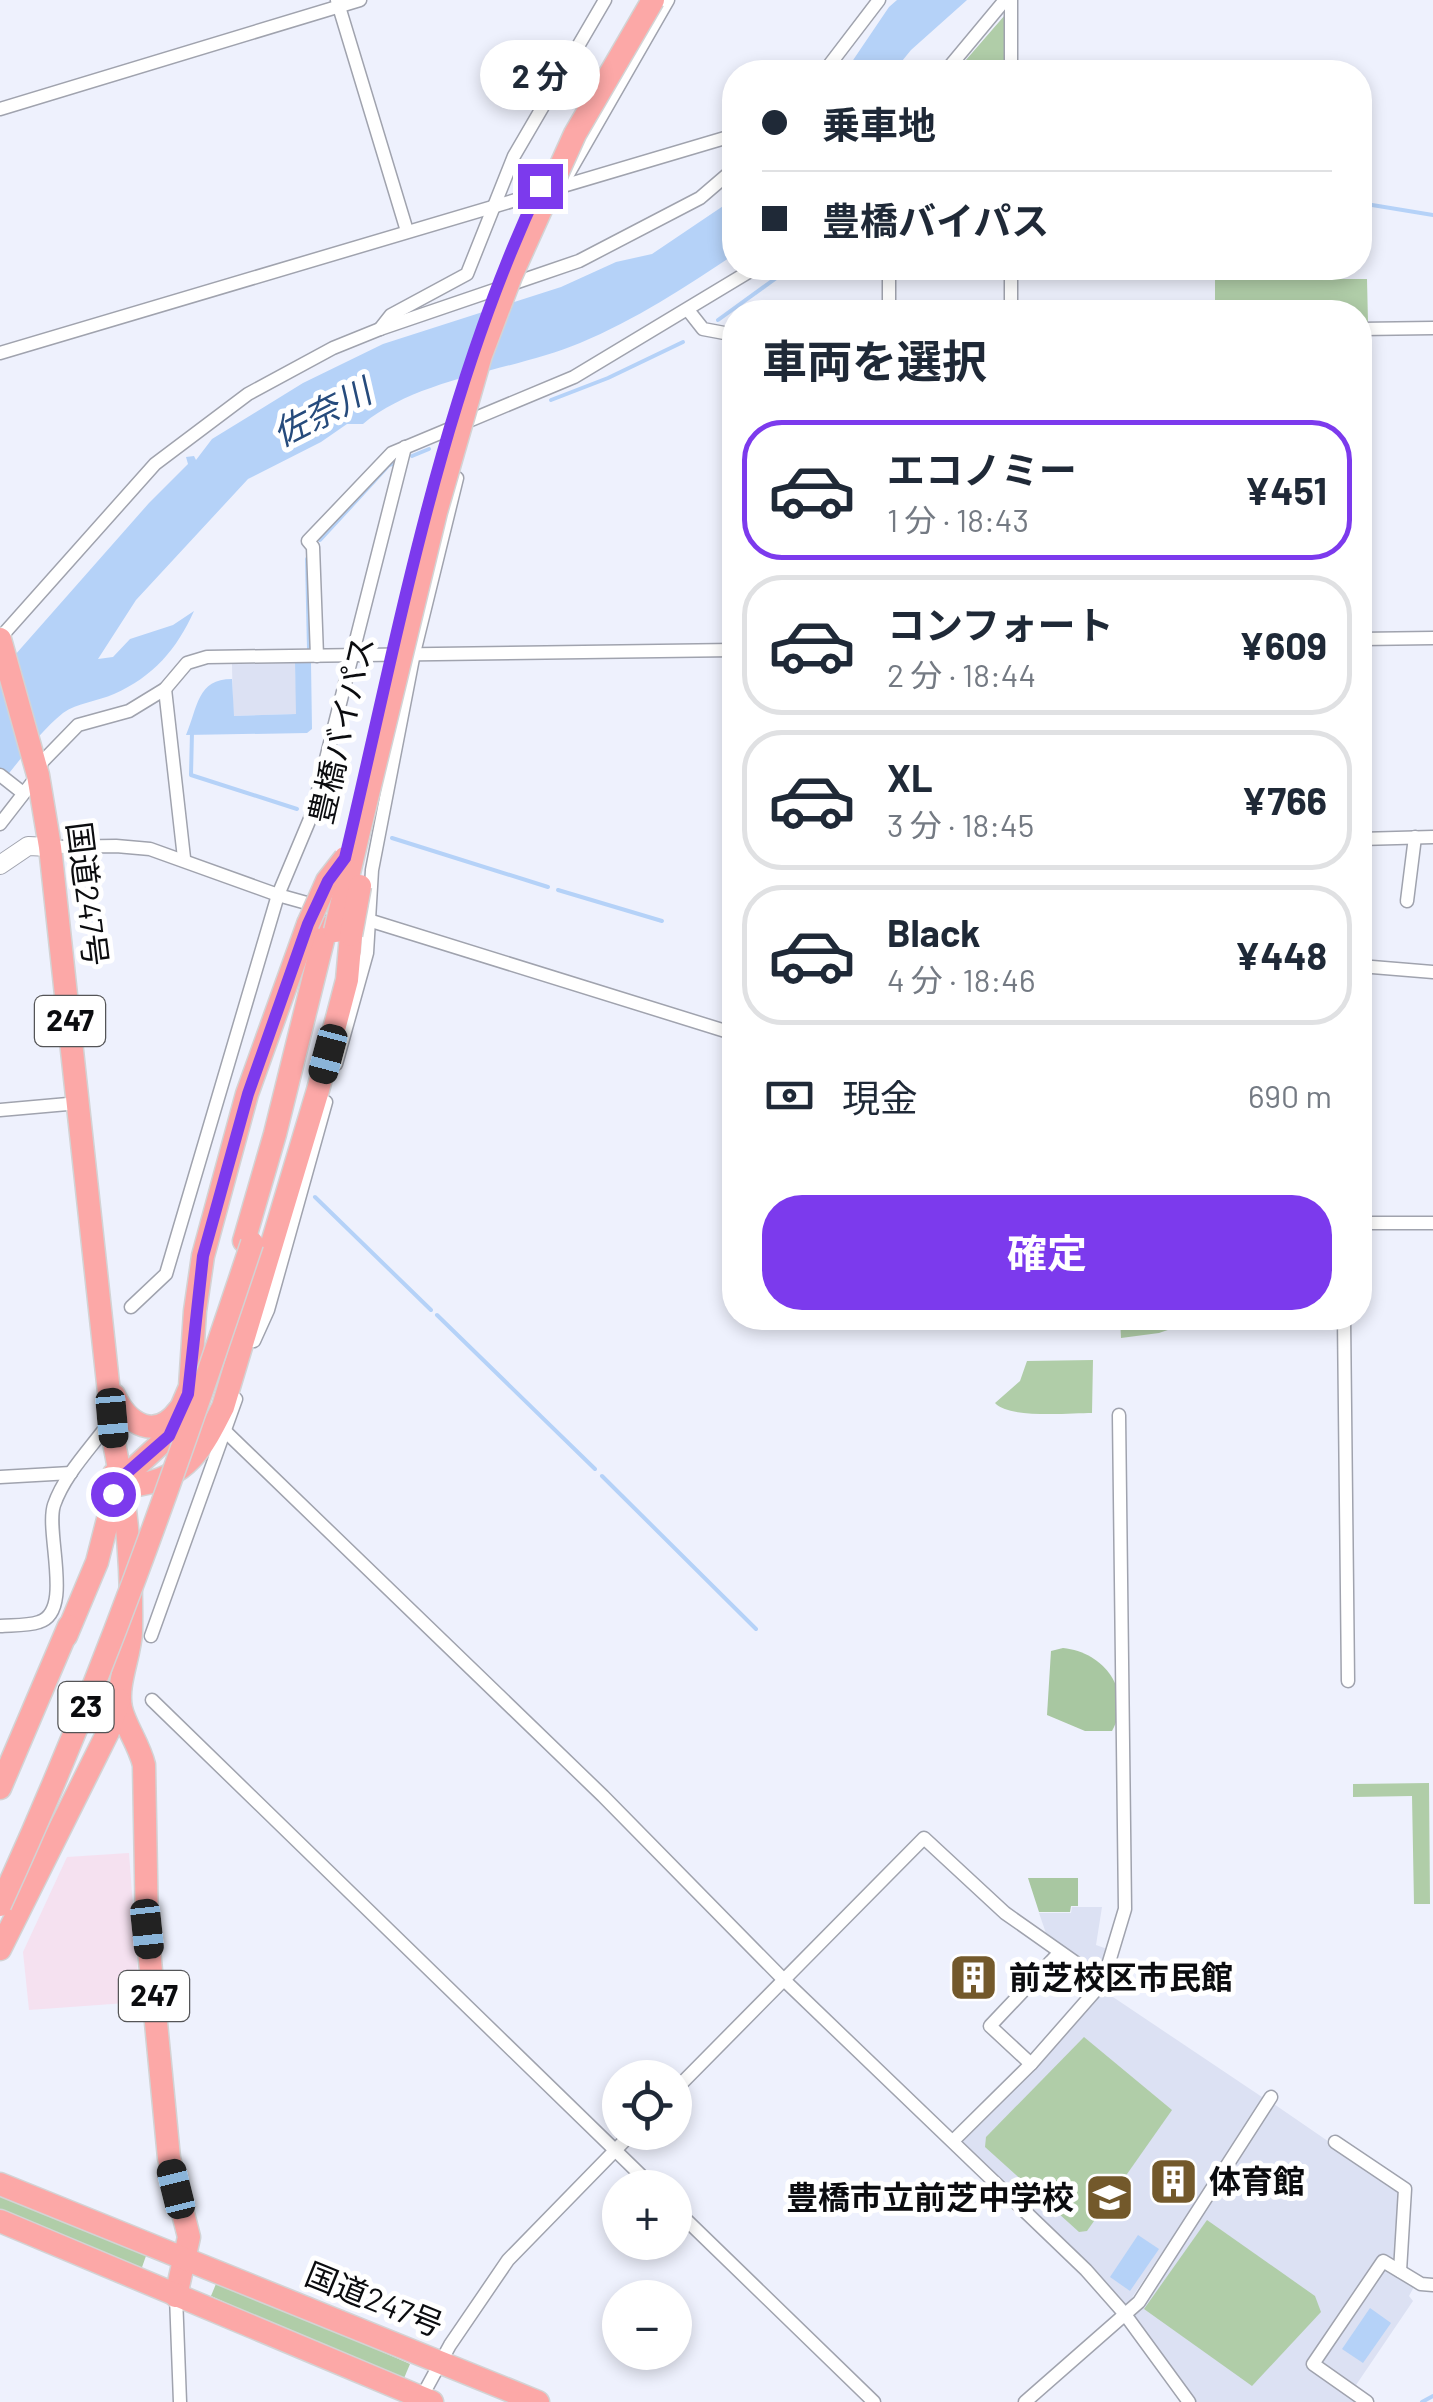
<!DOCTYPE html>
<html lang="ja">
<meta charset="utf-8">
<style>
body{margin:0;font-family:Barlow,"Noto Sans JP",sans-serif;background:#f2f2f3;color:#1f2937;height:100vh;display:flex;flex-direction:column;font-size:38px;white-space:nowrap}
*{box-sizing:border-box;margin:0}
p{font-size:32px;color:#747a83}
.icon{flex:none;width:55px;height:55px;fill:none;stroke:currentColor;stroke-width:2;stroke-linecap:round;stroke-linejoin:round}
.map{position:relative;flex:1;overflow:hidden}
.details{position:absolute;left:722px;top:300px;width:650px;height:1030px;display:flex;flex-direction:column;background:#fff;border-radius:40px;box-shadow:0 5px 15px #0003}
.details>*{flex:none}
.hud{position:absolute;left:722px;top:60px;width:650px;height:220px;border-radius:40px;box-shadow:0 5px 15px #0003;display:grid;align-content:center;height:220px;padding:0 40px;background:#fff}
.controls{position:absolute;left:602px;top:2060px;display:grid;gap:20px}
.controls a{display:grid;place-items:center;width:90px;height:90px;border-radius:50%;background:#fff;box-shadow:0 5px 15px #0003;font-size:50px}
.end{position:absolute;width:45px;height:45px;margin:-22px;border:12px solid #7c3aed;background:#fff;box-shadow:0 0 0 5px #fff}
.from{border-radius:50%}
.bubble{position:absolute;height:70px;border-radius:35px;background:#fff;box-shadow:0 5px 15px #0003;font-size:32px;font-weight:700;line-height:70px;text-align:center}
.car{position:absolute;width:30px;height:60px;margin:-30px -15px;border-radius:12px;box-shadow:0 0 8px 2px #0007;background:linear-gradient(#222 24%,#8ab4d8 0 40%,#222 0 76%,#8ab4d8 0 86%,#222 0)}
.hud b{display:flex;align-items:center;gap:35px;height:95px;font-size:38px}
.hud b+b{border-top:2px solid #e0e1e3}
.hud i{width:25px;height:25px;background:#1f2937}
ul{padding:0;list-style:none}
li{display:flex;align-items:center;gap:30px;height:140px;margin:0 20px 15px;padding:0 20px;border:5px solid #e0e1e3;border-radius:40px}
li div{flex:1}
li b{display:block;font-size:38px}
li em{font-style:normal;font-weight:700}
li.current{border-color:#7c3aed}
li>.icon{width:90px;height:90px;stroke-width:1.5}
h2{padding:0 40px;font-size:45px;line-height:120px}
.pay{display:flex;align-items:center;gap:25px;height:110px;padding:0 40px;font-size:38px}
.pay p{margin-inline-start:auto}
.action{display:flex;gap:20px;margin-top:auto;padding:20px 40px}
.action a{flex:1;height:115px;border-radius:40px;background:#7c3aed;color:#fff;font-size:40px;font-weight:700;line-height:115px;text-align:center}
.map>svg:first-child{display:block}
</style>
<div class="map">
<svg width="1433" height="2402" viewBox="0 0 1433 2402">
<rect width="100%" height="100%" fill="#eef1fd"/>
<!-- commercial -->
<polygon fill="#f5e1f0" points="129,1853 140,2002 29,2010 23,1952 67,1857"/>
<!-- built -->
<g fill="#dce1f3">
<polygon points="295,663 297,714 233,716 232,664"/>
<polygon points="1072,1907 1102,1907 1096,1945 1110,1950 1102,1978 1049,1942 1039,1913 1071,1913"/>
<polygon points="1104,1991 1265,2099 1125,2308 962,2144 960,2136"/>
<polygon points="1271,2102 1402,2192 1397,2272 1415,2285 1409,2296 1413,2301 1354,2388 1361,2402 1196,2402 1130,2313"/>
</g>
<!-- green -->
<g fill="#b0cda8">
<polygon points="1005,15 1004,72 955,72 959,68"/>
<polygon points="1215,268 1324,268 1325,279 1367,279 1368,323 1360,323 1360,312 1215,312"/>
<polygon points="1120,1318 1203,1318 1159,1333 1121,1338"/>
<path d="M1093,1360l-1,53c-22,0 -83,6 -97,-10l25,-22 7,-20z"/>
<polygon points="1429,1783 1430,1904 1414,1904 1412,1796 1353,1797 1353,1784"/>
<polygon points="1084,2037 1172,2110 1087,2231 1079,2232 985,2147 986,2137"/>
<polygon points="0,2193 147,2253 140,2273 0,2211"/>
<polygon points="1207,2220 1315,2296 1321,2312 1252,2386 1144,2309"/>
<polygon points="218,2279 410,2364 402,2383 211,2296"/>
</g>
<!-- forest -->
<g fill="#a8c7a1">
<path d="M1063,1648c41,4 71,43 49,83h-27l-38,-16 4,-64z"/>
<polygon points="1028,1878 1078,1878 1078,1906 1071,1906 1070,1912 1039,1912"/>
</g>
<!-- water -->
<g fill="#b5d2f8">
<polygon points="897,0 967,0 911,50 893,72 845,72 889,7"/>
<path d="M735,198v56c-49,33 -100,66 -155,89 -67,28 -160,34 -217,81h-16l-26,18 -73,37 -112,121 -38,59 15,-2 17,-18 43,-14 21,-14c-17,38 -41,66 -80,83 -16,7 -37,9 -51,19 -24,19 -43,48 -63,71v-112l149,-169 39,-39 -2,-7 8,-1 2,4 16,-21 91,-56 80,-39 178,-57 55,-25 36,-8z"/>
<path d="M295,663h16l1,66 -5,4 -121,2c12,-28 11,-56 46,-56l2,37 62,-2z"/>
<polygon points="1138,2235 1159,2249 1130,2291 1110,2277"/>
<polygon points="1370,2308 1391,2323 1363,2363 1342,2349"/>
</g>
<g fill="none" stroke-linecap="round" stroke-linejoin="round">
<!-- stream -->
<g stroke="#b5d2f8" stroke-width="4">
<polyline points="1360,203 1433,215"/>
<polyline points="718,320 790,268"/>
<polyline points="551,400 608,378 683,342"/>
<polyline points="412,456 429,449"/>
<polyline points="320,540 389,465 395,463"/>
<polyline points="307,559 309,649"/>
<polyline points="192,732 191,775 297,809"/>
<polyline points="392,838 548,887"/>
<polyline points="558,890 662,921"/>
<polyline points="315,1197 431,1310"/>
<polyline points="437,1315 595,1469"/>
<polyline points="602,1476 756,1629"/>
<polyline points="1422,2402 1433,2396"/>
</g>
<defs>
<g id="street">
<polyline points="337,0 407,231"/>
<polyline points="1011,0 1011,72"/>
<polyline points="824,72 879,0"/>
<polyline points="945,72 1005,0"/>
<polyline points="0,109 360,0"/>
<polyline points="563,183 668,0"/>
<polyline points="889,268 889,312"/>
<polyline points="1011,268 1011,312"/>
<polyline points="688,310 703,329 735,335"/>
<polyline points="380,329 391,315 467,274 514,156 605,0"/>
<polyline points="1360,329 1433,328"/>
<polyline points="0,353 735,135"/>
<polyline points="0,638 155,464 248,394 333,348 380,329 579,261 700,198 735,168"/>
<polyline points="1360,639 1433,638"/>
<polyline points="317,656 313,547 308,541 392,453 574,377 755,268"/>
<polyline points="165,689 184,858"/>
<polyline points="0,775 23,793"/>
<polyline points="0,824 38,775 42,762 78,725 129,711 165,689 187,663 207,657 735,650"/>
<polyline points="1360,839 1433,837"/>
<polyline points="50,847 116,846 150,849 278,895 312,814 405,447"/>
<polyline points="1407,901 1415,837"/>
<polyline points="365,919 735,1034"/>
<polyline points="1360,966 1433,972"/>
<polyline points="336,1064 367,953 372,870 414,653 457,478"/>
<polyline points="0,1110 79,1103"/>
<polyline points="1360,1223 1433,1223"/>
<polyline points="131,1307 166,1274 278,895 346,914"/>
<polyline points="1344,1318 1348,1681"/>
<polyline points="254,1341 268,1310 326,1102"/>
<polyline points="226,1432 603,1796 783,1979 1086,2270 1124,2313 1189,2402"/>
<polyline points="0,1477 71,1473"/>
<path d="M0,1626c12,-1 27,0 39,-4 35,-10 6,-90 15,-117 10,-29 34,-54 52,-78"/>
<polyline points="151,1636 236,1399"/>
<polyline points="152,1700 654,2188"/>
<polyline points="1031,2064 990,2026 1059,1953"/>
<polyline points="675,2090 924,1838 1005,1913 1103,1982"/>
<polyline points="953,2141 1031,2064 1103,1982 1125,1909 1119,1415"/>
<polyline points="1335,2142 1405,2189 1400,2271"/>
<polyline points="675,2209 874,2402"/>
<polyline points="176,2296 180,2402"/>
<polyline points="420,2400 450,2345 508,2260 633,2132"/>
<polyline points="1025,2402 1139,2302 1271,2097"/>
<polyline points="1367,2402 1313,2364 1383,2261 1421,2284 1433,2285"/>
</g>
<polyline id="secondary" points="0,865 28,846 50,847"/>
<g id="highway">
<path d="M0,639l38,136 12,72 65,601c12,58 17,124 16,184 -1,24 -15,52 -10,76 4,18 18,36 23,57l3,164 22,229 20,79 -13,59"/>
<polyline points="244,1241 275,1134 326,928"/>
<path d="M114,1395c14,30 42,46 65,15"/>
<path d="M114,1474l24,11c49,-8 64,-36 85,-78l95,-317 29,-110 4,-45"/>
<polyline points="66,1636 97,1562 117,1484 169,1436 190,1387 195,1311 203,1256 247,1094 308,924"/>
<polyline points="0,1788 69,1626"/>
<polyline points="0,1949 108,1732 119,1700"/>
<polyline points="0,2184 538,2402"/>
<polyline points="0,2221 432,2402"/>
</g>
</defs>
<!-- street casing -->
<use href="#street" stroke="#a0a3ae" stroke-width="15"/>
<!-- secondary casing -->
<use href="#secondary" stroke="#a0a3ae" stroke-width="20"/>
<!-- highway casing -->
<use href="#highway" stroke="#d3d3d4" stroke-width="25"/>
<!-- street -->
<use href="#street" stroke="#fff" stroke-width="12"/>
<!-- secondary -->
<use href="#secondary" stroke="#fff" stroke-width="18"/>
<!-- highway -->
<use href="#highway" stroke="#fca8a7" stroke-width="22"/>
<defs>
<g id="highway-bridge">
<polyline points="308,924 327,881 345,858"/>
<polyline points="335,931 436,512 481,355 511,276 575,134 653,0"/>
<polyline points="351,935 360,886"/>
<path d="M0,1905c99,-215 177,-437 252,-662"/>
</g>
</defs>
<!-- highway-bridge casing -->
<use href="#highway-bridge" stroke="#d3d3d4" stroke-width="25" stroke-linecap="butt"/>
<!-- highway-bridge -->
<use href="#highway-bridge" stroke="#fca8a7" stroke-width="22"/>
</g>
<g fill="none" stroke-linecap="round" stroke-linejoin="round">
<!-- route -->
<path stroke="#7c3aed" stroke-width="12" d="M113,1494l8,-16 48,-42 19,-42 15,-138 45,-162 60,-170 20,-43 17,-23c54,-227 95,-460 195,-672"/>
</g>
<!-- icons -->
<defs>
<symbol id="building-square" viewBox="-11 -11 22 22"><rect x="-9" y="-9" width="18" height="18" rx="4" fill="#73592b" stroke="#fff"/><path d="M-4-6H4V6H1V3H-1V6H-4ZM-2.5-4.3h1.7v1.8h-1.7ZM.8-4.3h1.7v1.8H.8ZM-2.5-1h1.7V.8h-1.7ZM.8-1h1.7V.8H.8Z" fill="#fff"/></symbol>
<symbol id="school-square" viewBox="-11 -11 22 22"><rect x="-9" y="-9" width="18" height="18" rx="4" fill="#73592b" stroke="#fff"/><path d="M0-5L7-2L0 1L-7-2ZM-4 1L0 2.5L4 1V4Q0 6-4 4Z" fill="#fff"/></symbol>
</defs>
<g fill-rule="evenodd">
<use href="#building-square" x="946" y="1950" width="55" height="55"/>
<use href="#building-square" x="1146" y="2154" width="55" height="55"/>
<use href="#school-square" x="1082" y="2170" width="55" height="55"/>
</g>
<g text-anchor="middle" stroke-width="10" stroke-linejoin="round" paint-order="stroke">
<!-- shield labels -->
<g fill="#fff" stroke="#545557" stroke-width="2.5">
<rect x="35" y="996" width="70" height="50" rx="8"/>
<rect x="58.5" y="1682" width="55" height="50" rx="8"/>
<rect x="119" y="1971" width="70" height="50" rx="8"/>
</g>
<g font-size="30" font-weight="bold" fill="#0b0c0f">
<text x="70" y="1031">247</text>
<text x="86" y="1717">23</text>
<text x="154" y="2006">247</text>
</g>
<!-- street labels -->
<g font-size="32" fill="#0b0c0f" stroke="#fff">
<text transform="translate(342 730) rotate(-77)" y="11">豊橋バイパス</text>
<text transform="translate(87 894) rotate(83)" y="11">国道247号</text>
<text transform="translate(374 2300) rotate(22)" y="11">国道247号</text>
</g>
<!-- poi labels -->
<g font-size="32" font-weight="bold" fill="#0b0c0f" stroke="#fff" text-anchor="start">
<text x="1009" y="1989">前芝校区市民館</text>
<text x="1209" y="2193">体育館</text>
<text x="1074" y="2209" text-anchor="end">豊橋市立前芝中学校</text>
</g>
<!-- water labels -->
<g font-size="35" font-style="italic" fill="#264b7c" stroke="#fff">
<text transform="translate(322 413) rotate(-27)" y="12">佐奈川</text>
</g>
</g>
</svg>
<div class="controls">
<a><svg class="icon" aria-label="locate" viewBox="0 0 24 24"><circle cx="12" cy="12" r="6"/><path d="M12 2v4M12 18v4M2 12h4M18 12h4"/></svg></a>
<a>+</a>
<a>−</a>
</div>
<i class="end from" style="left:113px;top:1494px"></i>
<i class="end" style="left:540px;top:186px"></i>
<div class="bubble" style="left:480px;top:40px;width:120px">2 分</div>
<i class="car" style="left:328px;top:1054px;rotate:195deg"></i>
<i class="car" style="left:112px;top:1418px;rotate:175deg"></i>
<i class="car" style="left:147px;top:1929px;rotate:174deg"></i>
<i class="car" style="left:176px;top:2189px;rotate:346deg"></i>
<div class="hud">
<b><i class="from"></i>乗車地</b>
<b><i></i>豊橋バイパス</b>
</div>
<section class="details">
<h2>車両を選択</h2>
<ul>
<li class="current"><svg class="icon" aria-label="car" viewBox="0 0 24 24"><path d="M5 17H2v-5l4-1 3-4h7l3 4 3 1v5h-3M9 17h6M6 11h13"/><circle cx="7" cy="17" r="2"/><circle cx="17" cy="17" r="2"/></svg><div><b>エコノミー</b><p>1 分 · 18:43</p></div><em>¥451</em></li>
<li><svg class="icon" aria-label="car" viewBox="0 0 24 24"><path d="M5 17H2v-5l4-1 3-4h7l3 4 3 1v5h-3M9 17h6M6 11h13"/><circle cx="7" cy="17" r="2"/><circle cx="17" cy="17" r="2"/></svg><div><b>コンフォート</b><p>2 分 · 18:44</p></div><em>¥609</em></li>
<li><svg class="icon" aria-label="car" viewBox="0 0 24 24"><path d="M5 17H2v-5l4-1 3-4h7l3 4 3 1v5h-3M9 17h6M6 11h13"/><circle cx="7" cy="17" r="2"/><circle cx="17" cy="17" r="2"/></svg><div><b>XL</b><p>3 分 · 18:45</p></div><em>¥766</em></li>
<li><svg class="icon" aria-label="car" viewBox="0 0 24 24"><path d="M5 17H2v-5l4-1 3-4h7l3 4 3 1v5h-3M9 17h6M6 11h13"/><circle cx="7" cy="17" r="2"/><circle cx="17" cy="17" r="2"/></svg><div><b>Black</b><p>4 分 · 18:46</p></div><em>¥448</em></li>
</ul>
<div class="pay"><svg class="icon" aria-label="cash" viewBox="0 0 24 24"><path d="M3 7h18v10H3z"/><circle cx="12" cy="12" r="2"/></svg>現金<p>690 m</p></div>
<div class="action"><a>確定</a></div>
</section>
</div>
